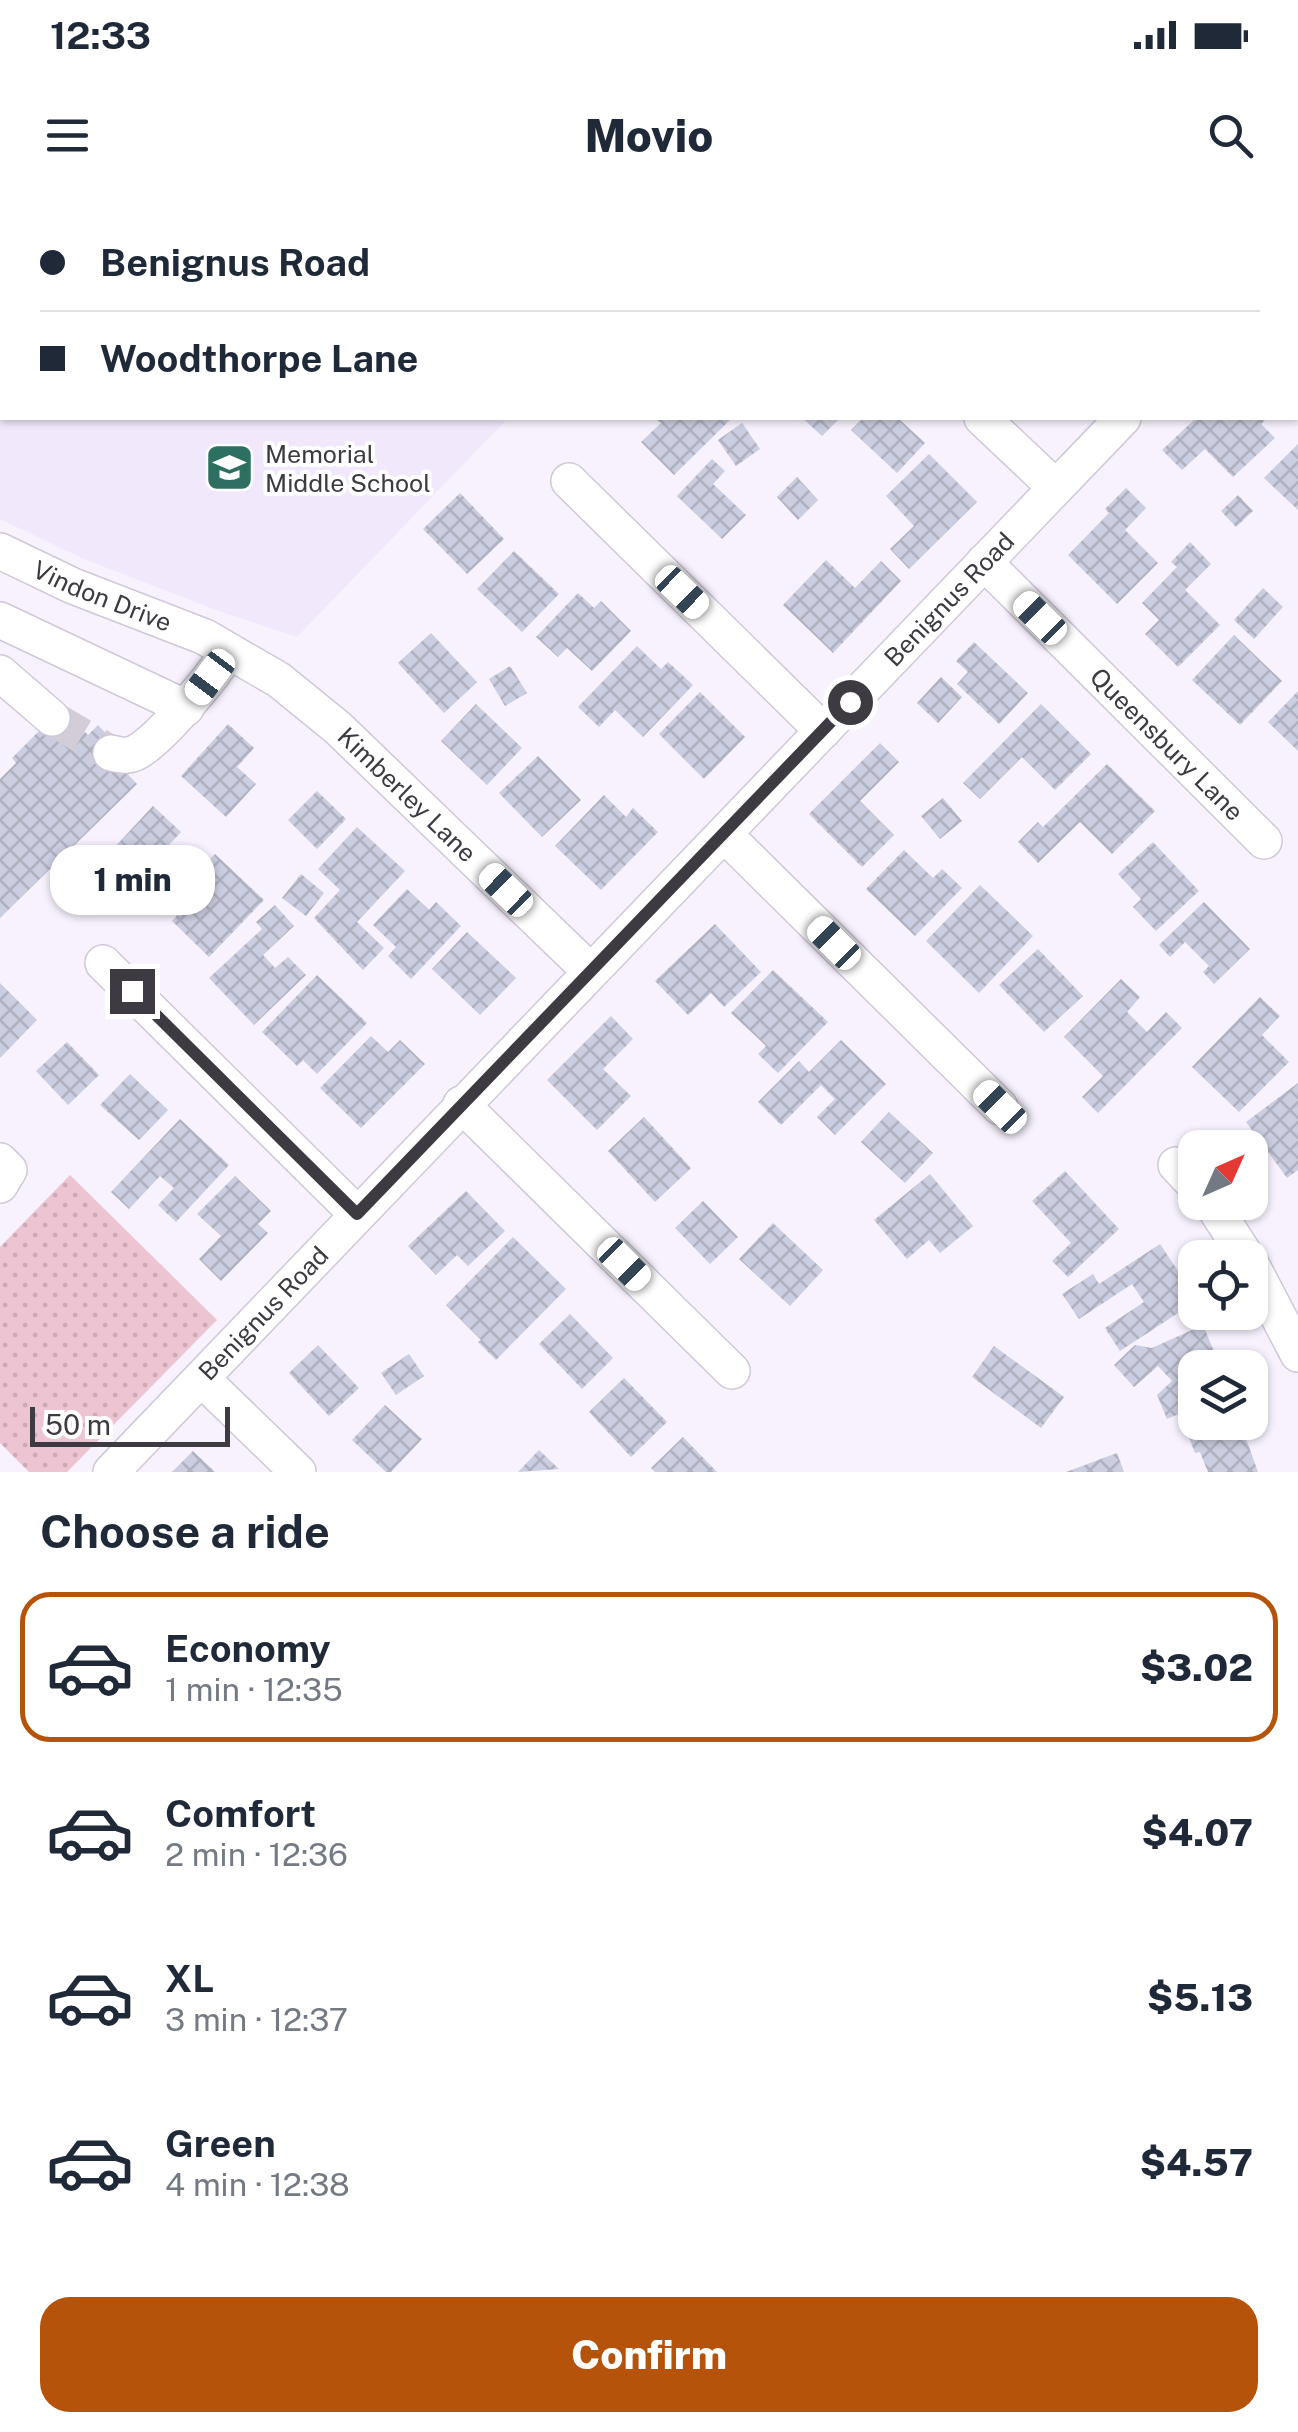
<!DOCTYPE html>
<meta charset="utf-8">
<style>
body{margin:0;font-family:"Public Sans",sans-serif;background:#f2f2f3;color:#1f2937;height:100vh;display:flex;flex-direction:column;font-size:38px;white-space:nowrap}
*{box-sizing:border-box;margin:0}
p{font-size:32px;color:#747a83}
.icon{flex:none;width:55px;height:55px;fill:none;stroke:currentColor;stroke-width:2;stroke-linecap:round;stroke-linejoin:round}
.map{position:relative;height:1272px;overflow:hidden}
.panel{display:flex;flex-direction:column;background:#fff;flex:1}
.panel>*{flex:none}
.guide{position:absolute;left:0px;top:0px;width:1300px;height:220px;box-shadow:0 2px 8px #0004;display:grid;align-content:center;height:220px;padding:0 40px;background:#fff}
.needle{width:65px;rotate:45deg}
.fabs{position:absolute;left:1178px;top:930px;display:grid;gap:20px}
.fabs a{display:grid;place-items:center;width:90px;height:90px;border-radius:20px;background:#fff;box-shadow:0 2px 8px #0004;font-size:50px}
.scale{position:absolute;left:30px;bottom:25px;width:200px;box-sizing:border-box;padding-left:10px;border:5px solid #3d3a41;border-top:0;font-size:28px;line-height:35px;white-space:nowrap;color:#3d3a41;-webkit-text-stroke:8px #fff;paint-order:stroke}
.end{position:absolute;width:45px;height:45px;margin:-22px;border:12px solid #3d3a41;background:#fff;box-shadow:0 0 0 5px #fff}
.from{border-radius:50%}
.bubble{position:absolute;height:70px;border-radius:30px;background:#fff;box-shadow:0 2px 8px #0004;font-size:32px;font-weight:800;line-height:70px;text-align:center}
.car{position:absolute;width:30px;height:60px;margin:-30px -15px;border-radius:12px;box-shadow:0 0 8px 2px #0007;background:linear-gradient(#fff 24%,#345 0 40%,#fff 0 76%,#345 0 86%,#fff 0)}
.guide b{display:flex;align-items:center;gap:35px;height:95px;font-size:38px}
.guide b+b{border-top:2px solid #e0e1e3}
.guide i{width:25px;height:25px;background:#1f2937}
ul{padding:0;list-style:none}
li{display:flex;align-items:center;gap:30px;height:150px;margin:0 20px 15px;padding:0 20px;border:5px solid transparent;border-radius:30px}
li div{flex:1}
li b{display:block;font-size:38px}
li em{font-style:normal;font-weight:800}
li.current{border-color:#b45309}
li>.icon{width:90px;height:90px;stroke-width:1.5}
h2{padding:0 40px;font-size:45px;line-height:120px}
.cta{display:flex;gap:20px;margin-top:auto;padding:20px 40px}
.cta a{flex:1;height:115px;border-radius:30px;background:#b45309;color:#fff;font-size:40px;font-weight:800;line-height:115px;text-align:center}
.status{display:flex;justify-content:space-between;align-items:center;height:70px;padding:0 50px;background:#fff;direction:ltr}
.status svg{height:28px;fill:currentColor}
header{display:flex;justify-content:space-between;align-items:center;height:130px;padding:0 40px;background:#fff;font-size:45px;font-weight:800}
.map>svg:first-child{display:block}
</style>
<div class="status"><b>12:33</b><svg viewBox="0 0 49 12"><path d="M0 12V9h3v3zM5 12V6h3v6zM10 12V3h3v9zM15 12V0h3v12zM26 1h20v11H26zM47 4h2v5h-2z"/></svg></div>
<header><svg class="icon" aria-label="menu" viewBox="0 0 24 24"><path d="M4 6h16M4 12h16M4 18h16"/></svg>Movio<svg class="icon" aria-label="search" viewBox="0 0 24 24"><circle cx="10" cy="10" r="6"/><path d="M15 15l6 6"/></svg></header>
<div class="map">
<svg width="1298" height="1272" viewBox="0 0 1298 1272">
<defs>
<pattern id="grass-dots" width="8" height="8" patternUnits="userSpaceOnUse" patternTransform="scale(2.5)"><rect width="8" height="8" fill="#edc4d1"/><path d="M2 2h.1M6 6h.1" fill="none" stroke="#cca9b5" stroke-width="1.8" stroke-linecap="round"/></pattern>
<pattern id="building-cross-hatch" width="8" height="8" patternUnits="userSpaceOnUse" patternTransform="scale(2.5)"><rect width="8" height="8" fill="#cbcde0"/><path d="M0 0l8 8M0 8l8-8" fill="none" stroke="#afb1c1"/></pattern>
</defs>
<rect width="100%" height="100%" fill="#f7f2fd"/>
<!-- built -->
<polygon fill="#f1e8fc" points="0,0 717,0 2,2 2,218 508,218 297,437 216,410 84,359 0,319"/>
<!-- grass -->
<polygon fill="url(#grass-dots)" points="70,975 217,1120 67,1272 29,1272 0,1243 0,1047"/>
<!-- building -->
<g fill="url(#building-cross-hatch)">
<polygon points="655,218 727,218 730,220 674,275 641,242 661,223"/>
<polygon points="802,218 840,218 822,236"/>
<polygon points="863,218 898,218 925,243 897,273 851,230"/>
<polygon points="1196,218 1267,218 1261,224 1275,238 1233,277 1205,249 1182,270 1162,250"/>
<polygon points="742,223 760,249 736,266 718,240"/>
<polygon points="1298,244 1298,310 1264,278"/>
<polygon points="929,254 977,302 909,369 890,349 914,326 886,296"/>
<polygon points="712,259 725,271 713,284 746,315 722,339 677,296"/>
<polygon points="797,277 818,300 798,320 777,297"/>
<polygon points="1126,288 1146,308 1125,330 1158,363 1117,404 1068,355 1109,313 1105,309"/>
<polygon points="460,293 504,339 467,374 423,329"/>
<polygon points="1238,295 1253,311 1236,327 1221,311"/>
<polygon points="1190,342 1211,364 1185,390 1220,425 1178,467 1145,434 1159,420 1142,403 1177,367 1171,362"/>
<polygon points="514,351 559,394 522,432 477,389"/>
<polygon points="826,360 855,388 881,361 901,381 833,453 783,405"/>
<polygon points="1263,388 1283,407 1254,439 1234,420"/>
<polygon points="578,393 594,408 601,401 631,431 592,471 567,448 558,457 536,437"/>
<polygon points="431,433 477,482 444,513 398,463"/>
<polygon points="1234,435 1282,481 1240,525 1192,480"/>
<polygon points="974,442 1028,493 999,524 957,484 968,472 956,461"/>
<polygon points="637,446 661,469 668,462 693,485 643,537 615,510 599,527 578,507"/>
<polygon points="510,466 527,493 505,506 489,479"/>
<polygon points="941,477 962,497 938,523 917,503"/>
<polygon points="1298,491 1298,551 1268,522"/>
<polygon points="700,492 745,537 704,579 659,534"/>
<polygon points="476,504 522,548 487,585 441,541"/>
<polygon points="1041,504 1091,554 1055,590 1022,557 980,599 963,583"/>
<polygon points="62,508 88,535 98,525 118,546 109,554 137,584 0,718 0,579 16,563 12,558"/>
<polygon points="228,524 254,548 237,567 256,584 226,617 181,576"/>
<polygon points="880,543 899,562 860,601 894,635 862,667 809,614"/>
<polygon points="538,556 581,600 542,637 499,593"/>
<polygon points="1107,564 1155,611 1112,654 1080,622 1038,663 1018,642 1038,622 1043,627"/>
<polygon points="317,591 346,619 317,649 288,620"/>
<polygon points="604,595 626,617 633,608 658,632 601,690 555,646"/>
<polygon points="943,598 962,621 940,639 921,616"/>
<polygon points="153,606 181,632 168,646 189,666 159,697 111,651"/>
<polygon points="357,627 405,671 357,722 384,748 363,770 314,718 340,690 318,669"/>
<polygon points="1153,642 1199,691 1156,731 1133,707 1141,699 1118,674"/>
<polygon points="904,650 933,678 942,669 962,688 915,736 866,689"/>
<polygon points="215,654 264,700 209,757 172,721 182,710 171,700"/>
<polygon points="301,674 324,693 306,716 282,698"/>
<polygon points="980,685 1033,736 979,793 926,741"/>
<polygon points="407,689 429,710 436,702 461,726 411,779 388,756 396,747 373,725"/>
<polygon points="1204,702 1250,749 1214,784 1203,772 1209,766 1185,742 1170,757 1159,745"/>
<polygon points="275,705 294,726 263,755 275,768 288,757 306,775 254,825 209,778 262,729 256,722"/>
<polygon points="715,724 761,772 724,807 711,793 688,815 655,781"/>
<polygon points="467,732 516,778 480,815 432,769"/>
<polygon points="1038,749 1083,796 1044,832 999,785"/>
<polygon points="773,770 828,822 778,873 758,854 766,846 731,813"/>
<polygon points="317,775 367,823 317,874 303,860 297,866 262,832"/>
<polygon points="1121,779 1140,797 1127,812 1147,832 1166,812 1182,828 1098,913 1082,897 1103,876 1064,837"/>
<polygon points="0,783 37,820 0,858"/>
<polygon points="1260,797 1280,816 1262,835 1289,862 1239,912 1192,867"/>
<polygon points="611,816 633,839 603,869 631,896 597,930 547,880"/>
<polygon points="371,836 388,852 400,840 425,864 361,928 320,888"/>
<polygon points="841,840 886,884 835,935 817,917 835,899 821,885 781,925 758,902 799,861 809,872"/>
<polygon points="67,842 99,875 68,905 36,871"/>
<polygon points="130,874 168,910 139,940 100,905"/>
<polygon points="1298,883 1298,970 1287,978 1246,922"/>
<polygon points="889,912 933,953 905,983 861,942"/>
<polygon points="644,917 691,968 655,1002 608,951"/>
<polygon points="180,919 229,965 176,1022 158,1005 174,988 160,976 129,1009 111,992"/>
<polygon points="1065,971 1119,1029 1068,1077 1052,1061 1071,1043 1032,1001"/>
<polygon points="930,974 973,1026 940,1053 929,1040 907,1059 874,1020"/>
<polygon points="235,976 271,1011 258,1024 268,1033 221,1081 199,1059 221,1036 197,1014"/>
<polygon points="466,991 505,1031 468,1066 457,1055 436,1075 408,1046"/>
<polygon points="703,1001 738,1037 710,1064 675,1028"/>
<polygon points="773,1023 823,1070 790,1106 739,1059"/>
<polygon points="513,1037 566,1089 496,1160 478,1142 481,1140 446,1105"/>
<polygon points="1160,1044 1195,1096 1195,1102 1120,1151 1105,1128 1144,1102 1132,1084 1079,1119 1062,1094 1093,1074 1099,1084"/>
<polygon points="570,1114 613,1158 582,1189 539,1144"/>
<polygon points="1203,1125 1221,1168 1195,1168 1195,1207 1167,1219 1157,1195 1172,1181 1158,1166 1134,1187 1114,1165 1135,1145 1152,1148"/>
<polygon points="318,1145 359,1188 329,1216 289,1173"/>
<polygon points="994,1146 1064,1197 1041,1228 972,1177"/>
<polygon points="409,1154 424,1176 396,1195 381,1173"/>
<polygon points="624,1178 667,1222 631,1257 589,1212"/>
<polygon points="385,1205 422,1239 391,1272 386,1272 352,1240"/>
<polygon points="1217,1222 1240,1222 1258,1272 1208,1272 1200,1252 1195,1253 1187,1233"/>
<polygon points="683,1237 717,1272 655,1272 651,1268"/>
<polygon points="539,1250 559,1269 518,1272"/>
<polygon points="193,1251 215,1272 172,1272"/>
<polygon points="1117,1253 1124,1272 1066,1272"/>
</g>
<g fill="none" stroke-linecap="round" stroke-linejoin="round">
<!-- minor-tunnel -->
<polyline stroke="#d2cdd7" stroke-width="35" stroke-dasharray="35 18" stroke-linecap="butt" points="52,518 111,553"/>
<defs>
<g id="minor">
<polyline points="1231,0 1233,2"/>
<polyline points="982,218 1055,287"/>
<polyline points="569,281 823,531"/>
<path id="s1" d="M0,351l73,35 132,51 74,43 59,48 252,243"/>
<path id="s2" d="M984,362l280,279"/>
<polyline points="0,420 186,508"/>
<polyline points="0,473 52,518"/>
<path d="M111,553c9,2 15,4 24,0 23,-11 80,-78 93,-102"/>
<polyline points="724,634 1000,907"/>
<polyline points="103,763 357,1014"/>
<polyline points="461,904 732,1171"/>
<polyline points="0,961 9,970 0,985"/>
<polyline points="1176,965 1195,985"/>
<polyline points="1211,1002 1247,1058"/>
<polyline points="1250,1062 1298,1154"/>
<polyline points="202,1179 298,1272"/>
<path id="s3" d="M111,1272l1012,-1054"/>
</g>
</defs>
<!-- minor casing -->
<use href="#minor" stroke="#d0c8da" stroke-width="38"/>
<!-- minor -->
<use href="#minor" stroke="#fff" stroke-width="35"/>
</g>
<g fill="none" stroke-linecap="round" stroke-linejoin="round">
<!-- route -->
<polyline stroke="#3d3a41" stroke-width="12" points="132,791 357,1014 850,502"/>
</g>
<!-- icons -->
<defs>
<symbol id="school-square" viewBox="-11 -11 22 22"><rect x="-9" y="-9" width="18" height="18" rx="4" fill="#2d7062" stroke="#fff"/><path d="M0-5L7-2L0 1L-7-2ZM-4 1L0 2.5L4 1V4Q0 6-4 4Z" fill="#fff"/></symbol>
</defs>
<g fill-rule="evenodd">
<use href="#school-square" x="202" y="240" width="55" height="55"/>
</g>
<g text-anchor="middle" stroke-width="8" stroke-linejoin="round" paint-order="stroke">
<!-- poi labels -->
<g font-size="25" fill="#3d3a41" stroke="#fff" text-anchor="start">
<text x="265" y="263">Memorial<tspan x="265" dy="29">Middle School</tspan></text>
</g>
<!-- street labels -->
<g font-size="25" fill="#3d3a41" stroke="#fff">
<text dy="9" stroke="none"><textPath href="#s1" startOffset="112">Vindon Drive</textPath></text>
<text dy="9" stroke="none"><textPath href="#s3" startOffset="1210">Benignus Road</textPath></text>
<text dy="9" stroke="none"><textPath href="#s2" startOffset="258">Queensbury Lane</textPath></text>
<text dy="9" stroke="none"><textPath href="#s1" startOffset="480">Kimberley Lane</textPath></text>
<text dy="9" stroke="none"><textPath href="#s3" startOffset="220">Benignus Road</textPath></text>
</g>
</g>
</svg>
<div class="fabs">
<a><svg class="needle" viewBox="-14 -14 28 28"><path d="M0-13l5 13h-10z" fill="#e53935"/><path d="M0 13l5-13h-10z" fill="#747a83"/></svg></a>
<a><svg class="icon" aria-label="locate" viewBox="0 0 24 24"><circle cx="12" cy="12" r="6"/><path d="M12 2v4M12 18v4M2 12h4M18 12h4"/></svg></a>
<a><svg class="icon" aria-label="layers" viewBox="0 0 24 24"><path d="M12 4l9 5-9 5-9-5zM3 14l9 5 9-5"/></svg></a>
</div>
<div class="scale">50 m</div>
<i class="end from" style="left:850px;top:502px"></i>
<i class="end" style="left:132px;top:791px"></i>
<div class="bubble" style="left:50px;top:645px;width:165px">1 min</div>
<i class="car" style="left:682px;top:392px;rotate:134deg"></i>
<i class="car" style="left:1040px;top:418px;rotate:315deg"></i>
<i class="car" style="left:210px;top:477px;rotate:217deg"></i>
<i class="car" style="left:506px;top:690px;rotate:314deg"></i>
<i class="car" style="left:834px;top:743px;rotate:315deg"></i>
<i class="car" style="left:1000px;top:907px;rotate:315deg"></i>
<i class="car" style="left:624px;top:1064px;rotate:135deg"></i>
<div class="guide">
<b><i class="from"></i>Benignus Road</b>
<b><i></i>Woodthorpe Lane</b>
</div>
</div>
<section class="panel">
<h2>Choose a ride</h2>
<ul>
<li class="current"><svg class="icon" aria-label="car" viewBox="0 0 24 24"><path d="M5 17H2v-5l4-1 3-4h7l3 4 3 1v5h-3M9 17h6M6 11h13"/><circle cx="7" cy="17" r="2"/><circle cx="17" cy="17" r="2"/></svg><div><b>Economy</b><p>1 min · 12:35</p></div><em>$3.02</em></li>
<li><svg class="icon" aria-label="car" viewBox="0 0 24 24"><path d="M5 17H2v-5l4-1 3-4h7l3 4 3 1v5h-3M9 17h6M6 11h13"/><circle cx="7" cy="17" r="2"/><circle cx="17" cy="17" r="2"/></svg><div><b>Comfort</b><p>2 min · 12:36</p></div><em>$4.07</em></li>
<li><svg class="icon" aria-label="car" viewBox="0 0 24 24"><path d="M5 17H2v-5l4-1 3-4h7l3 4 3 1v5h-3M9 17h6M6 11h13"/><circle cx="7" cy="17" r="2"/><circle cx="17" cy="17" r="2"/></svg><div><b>XL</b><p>3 min · 12:37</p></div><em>$5.13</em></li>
<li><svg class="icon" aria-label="car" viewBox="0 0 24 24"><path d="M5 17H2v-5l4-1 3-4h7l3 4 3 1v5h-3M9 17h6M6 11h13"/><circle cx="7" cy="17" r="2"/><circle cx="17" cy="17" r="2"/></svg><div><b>Green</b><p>4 min · 12:38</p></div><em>$4.57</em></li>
</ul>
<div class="cta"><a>Confirm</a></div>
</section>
